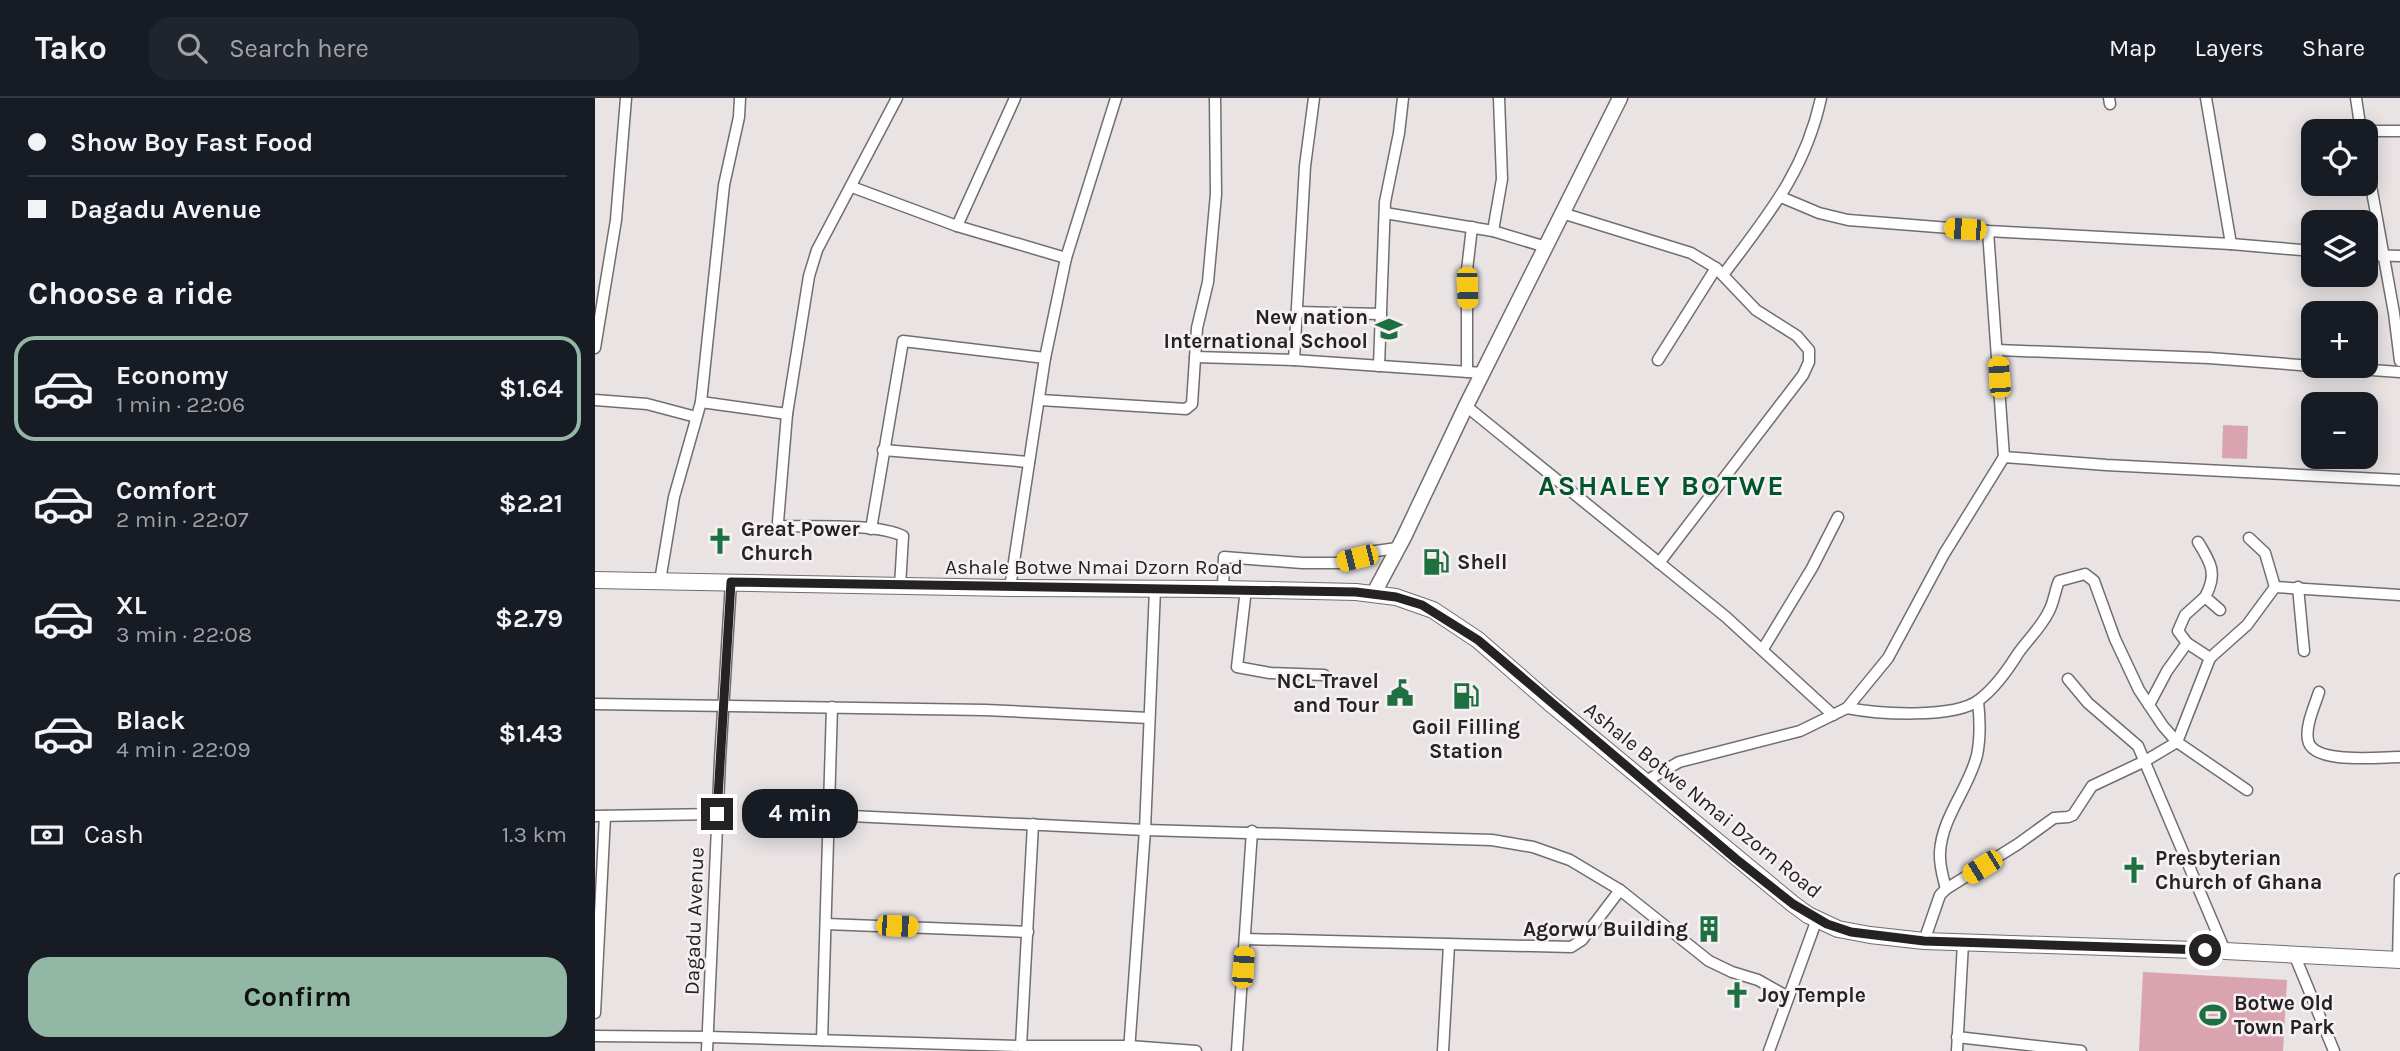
<!DOCTYPE html>
<meta charset="utf-8">
<style>
body{margin:0;font-family:Karla,sans-serif;background:#20242c;color:#f1f3f6;height:100vh;display:flex;flex-direction:column;font-size:26px;white-space:nowrap}
*{box-sizing:border-box;margin:0}
p{font-size:23px;color:#9ea1a6}
.icon{flex:none;width:38px;height:38px;fill:none;stroke:currentColor;stroke-width:2;stroke-linecap:round;stroke-linejoin:round}
.map{position:relative;flex:1;overflow:hidden}
.side{display:flex;flex-direction:column;background:#171b24;width:595px}
.side>*{flex:none}
.top-card{display:grid;align-content:center;height:154px;padding:0 28px;background:#171b24}
.fabs{position:absolute;left:1706px;top:21px;display:grid;gap:14px}
.fabs a{display:grid;place-items:center;width:77px;height:77px;border-radius:14px;background:#171b24;box-shadow:0 4px 18px #0003;font-size:35px}
.end{position:absolute;width:32px;height:32px;margin:-16px;border:9px solid #252223;background:#fff;box-shadow:0 0 0 4px #fff}
.from{border-radius:50%}
.bubble{position:absolute;height:49px;border-radius:21px;background:#171b24;box-shadow:0 4px 18px #0003;font-size:23px;font-weight:700;line-height:49px;text-align:center}
.car{position:absolute;width:21px;height:42px;margin:-21px -10px;border-radius:9px;box-shadow:0 0 5px 2px #0007;background:linear-gradient(#f5c518 24%,#345 0 40%,#f5c518 0 76%,#345 0 86%,#f5c518 0)}
.top-card b{display:flex;align-items:center;gap:24px;height:66px;font-size:26px}
.top-card b+b{border-top:2px solid #363941}
.top-card i{width:18px;height:18px;background:#f1f3f6}
ul{padding:0;list-style:none}
li{display:flex;align-items:center;gap:21px;height:105px;margin:0 14px 10px;padding:0 14px;border:4px solid transparent;border-radius:21px}
li div{flex:1}
li b{display:block;font-size:26px}
li em{font-style:normal;font-weight:700}
li.selected{border-color:#92b8a5}
li>.icon{width:63px;height:63px;stroke-width:1.5}
h2{padding:0 28px;font-size:32px;line-height:84px}
.pay{display:flex;align-items:center;gap:18px;height:77px;padding:0 28px;font-size:26px}
.pay p{margin-inline-start:auto}
.action{display:flex;gap:14px;margin-top:auto;padding:14px 28px}
.action a{flex:1;height:80px;border-radius:21px;background:#92b8a5;color:#111;font-size:28px;font-weight:700;line-height:80px;text-align:center}
header{display:flex;align-items:center;gap:42px;box-sizing:border-box;height:98px;padding:0 35px;background:#171b24;border-bottom:2px solid #363941}
header strong{font-size:33px}
nav{display:flex;gap:38px;margin-inline-start:auto;font-size:24px}
.search{width:490px;height:63px;background:#20242c;display:flex;align-items:center;gap:18px;box-sizing:border-box;padding:0 24px;border-radius:21px;color:#9ea1a6;font-size:26px}
main{display:flex;flex:1;min-height:0}
.map>svg:first-child{display:block}
</style>
<header>
<strong>Tako</strong>
<div class="search"><svg class="icon" aria-label="search" viewBox="0 0 24 24"><circle cx="10" cy="10" r="6"/><path d="M15 15l6 6"/></svg>Search here</div>
<nav><a>Map</a><a>Layers</a><a>Share</a></nav>
</header>
<main>
<section class="side">
<div class="top-card">
<b><i class="from"></i>Show Boy Fast Food</b>
<b><i></i>Dagadu Avenue</b>
</div>
<h2>Choose a ride</h2>
<ul>
<li class="selected"><svg class="icon" aria-label="car" viewBox="0 0 24 24"><path d="M5 17H2v-5l4-1 3-4h7l3 4 3 1v5h-3M9 17h6M6 11h13"/><circle cx="7" cy="17" r="2"/><circle cx="17" cy="17" r="2"/></svg><div><b>Economy</b><p>1 min · 22:06</p></div><em>$1.64</em></li>
<li><svg class="icon" aria-label="car" viewBox="0 0 24 24"><path d="M5 17H2v-5l4-1 3-4h7l3 4 3 1v5h-3M9 17h6M6 11h13"/><circle cx="7" cy="17" r="2"/><circle cx="17" cy="17" r="2"/></svg><div><b>Comfort</b><p>2 min · 22:07</p></div><em>$2.21</em></li>
<li><svg class="icon" aria-label="car" viewBox="0 0 24 24"><path d="M5 17H2v-5l4-1 3-4h7l3 4 3 1v5h-3M9 17h6M6 11h13"/><circle cx="7" cy="17" r="2"/><circle cx="17" cy="17" r="2"/></svg><div><b>XL</b><p>3 min · 22:08</p></div><em>$2.79</em></li>
<li><svg class="icon" aria-label="car" viewBox="0 0 24 24"><path d="M5 17H2v-5l4-1 3-4h7l3 4 3 1v5h-3M9 17h6M6 11h13"/><circle cx="7" cy="17" r="2"/><circle cx="17" cy="17" r="2"/></svg><div><b>Black</b><p>4 min · 22:09</p></div><em>$1.43</em></li>
</ul>
<div class="pay"><svg class="icon" aria-label="cash" viewBox="0 0 24 24"><path d="M3 7h18v10H3z"/><circle cx="12" cy="12" r="2"/></svg>Cash<p>1.3 km</p></div>
<div class="action"><a>Confirm</a></div>
</section>
<div class="map">
<svg width="1805" height="953" viewBox="0 0 1805 953">
<rect width="100%" height="100%" fill="#e9e3e4"/>
<!-- green -->
<g fill="#daa3b0">
<polygon points="1628,327 1653,328 1652,361 1627,360"/>
<polygon points="1548,874 1692,882 1688,953 1544,953"/>
</g>
<g fill="none" stroke-linecap="round" stroke-linejoin="round">
<defs>
<g id="minor">
<path d="M302,0l-80,152 -8,26 -22,138 -9,108 3,4c31,1 95,-3 122,10l-3,50"/>
<polyline points="1514,0 1515,6"/>
<polyline points="1611,0 1636,146"/>
<polyline points="1761,0 1766,33"/>
<polyline points="1766,33 1805,33"/>
<polyline points="1771,60 1799,215 1805,263"/>
<polyline points="257,89 362,128 471,160"/>
<polyline points="1186,99 1224,115 1253,122 1393,133 1636,146 1718,153"/>
<polyline points="790,115 898,133 951,149"/>
<polyline points="967,115 1096,155 1121,170 1161,212 1202,238 1214,252 1214,264 1208,277 1064,465"/>
<polyline points="362,128 420,0"/>
<polyline points="898,133 907,81 904,0"/>
<polyline points="1393,133 1409,359"/>
<polyline points="1771,157 1805,158"/>
<path d="M1128,177c44,-59 82,-103 98,-177"/>
<polyline points="702,214 786,216"/>
<polyline points="0,250 21,122 31,0"/>
<polyline points="1402,252 1614,260 1718,268"/>
<polyline points="600,259 699,262 888,275"/>
<polyline points="699,262 710,68 719,0"/>
<polyline points="1063,262 1121,170"/>
<polyline points="784,268 790,104 804,35 808,0"/>
<polyline points="1719,268 1805,274"/>
<polyline points="872,274 872,172 877,129"/>
<polyline points="0,302 52,306 101,319"/>
<polyline points="445,302 591,311 597,306 602,230 613,184 621,96 620,0"/>
<polyline points="106,304 192,316"/>
<polyline points="871,308 1131,519 1238,617"/>
<polyline points="288,352 434,364"/>
<polyline points="276,431 308,243 450,260"/>
<polyline points="1654,440 1670,455 1680,489"/>
<path d="M1603,444c13,21 20,32 7,55"/>
<polyline points="65,483 79,399 106,304 129,87 144,19 145,0"/>
<polyline points="1703,489 1709,553"/>
<polyline points="415,490 450,260 471,160 521,0"/>
<polyline points="628,491 629,459 707,465 744,465 762,460 774,454 802,450"/>
<polyline points="651,491 642,569 675,575 729,577"/>
<polyline points="1625,512 1610,499 1590,517 1583,533 1592,545 1572,573 1554,607 1568,628 1582,644 1652,692"/>
<polyline points="1592,545 1615,560"/>
<polyline points="1168,551 1217,470 1243,419"/>
<polyline points="1473,581 1493,605 1543,648 1630,853"/>
<path d="M1724,594c-4,13 -14,34 -11,48 4,25 72,17 92,17"/>
<polyline points="0,606 390,612 554,620"/>
<path d="M1252,610c31,6 107,11 132,-8 16,-12 28,-29 38,-45 10,-15 24,-27 32,-44 5,-9 6,-21 10,-30l26,-7 9,7 21,58 24,51 10,15"/>
<polyline points="1051,683 1084,664 1205,633 1252,610 1293,560 1349,456 1409,359 1511,367 1805,382"/>
<polyline points="235,717 550,732 897,742 938,749 975,762 1025,792 1114,863 1137,874 1163,882 1193,899"/>
<polyline points="0,718 122,716"/>
<path d="M1351,791c-3,-12 -7,-24 -6,-37 2,-35 29,-64 37,-97 4,-19 3,-36 1,-54"/>
<polyline points="231,826 433,834"/>
<polyline points="650,841 976,849 987,842 1025,792"/>
<polyline points="1329,843 1345,797 1351,791 1423,746 1459,720 1473,719 1478,717 1497,688 1550,663 1582,644 1615,560 1652,527 1680,489 1805,497"/>
<polyline points="1699,856 1739,953"/>
<polyline points="1803,862 1805,781"/>
<polyline points="0,915 10,718"/>
<polyline points="0,938 114,939 426,948 534,948 601,953"/>
<polyline points="1362,939 1486,953"/>
<polyline points="227,942 237,609"/>
<polyline points="426,948 438,726"/>
<polyline points="112,953 125,662 136,484"/>
<polyline points="534,953 550,732 560,491"/>
<polyline points="642,953 657,733"/>
<polyline points="848,953 854,847"/>
<polyline points="1174,953 1222,821"/>
<polyline points="1362,953 1368,845"/>
</g>
<polyline id="tertiary" points="779,495 809,439 871,308 1025,0"/>
<polyline id="secondary" points="0,482 415,490 628,491 761,494 801,499 838,512 883,542 955,605 1198,806 1213,817 1243,831 1275,837 1329,843 1630,853 1805,862"/>
</defs>
<!-- minor casing -->
<use href="#minor" stroke="#726d6e" stroke-width="13"/>
<!-- tertiary casing -->
<use href="#tertiary" stroke="#726d6e" stroke-width="17"/>
<!-- secondary casing -->
<use href="#secondary" stroke="#726d6e" stroke-width="18"/>
<!-- minor -->
<use href="#minor" stroke="#fff" stroke-width="10"/>
<!-- tertiary -->
<use href="#tertiary" stroke="#fff" stroke-width="14"/>
<!-- secondary -->
<use href="#secondary" stroke="#fff" stroke-width="16"/>
</g>
<g fill="none" stroke-linecap="round" stroke-linejoin="round">
<!-- route -->
<polyline stroke="#252223" stroke-width="9" points="122,716 136,484 761,494 801,499 827,507 883,542 1141,761 1198,806 1232,826 1256,834 1329,843 1610,852"/>
</g>
<!-- icons -->
<defs>
<symbol id="school-bare" viewBox="-9 -9 18 18"><path d="M0-5L7-2L0 1L-7-2ZM-4 1L0 2.5L4 1V4Q0 6-4 4Z" fill="#1e7041" stroke="#f7f0f2" stroke-width="2.5" paint-order="stroke"/></symbol>
<symbol id="church-bare" viewBox="-9 -9 18 18"><path d="M-1.2-6h2.4v3.5h3.3v2.4h-3.3V6h-2.4V-.1h-3.3v-2.4h3.3Z" fill="#1e7041" stroke="#f7f0f2" stroke-width="2.5" paint-order="stroke"/></symbol>
<symbol id="fuel-bare" viewBox="-9 -9 18 18"><path d="M-5.5-6h7V0h2V4h1.3V-2.5L3-4.5l.8-.8L6-3V5H2.5V1h-1V6h-7ZM-4.2-4.7v3.2H.2V-4.7Z" fill="#1e7041" stroke="#f7f0f2" stroke-width="2.5" paint-order="stroke"/></symbol>
<symbol id="civic-bare" viewBox="-9 -9 18 18"><path d="M-.6-6.5H3V-4.5H.6V-3L4-1V1h2V6H-6V1h2V-1L-.6-3ZM-1.2 2.5V6h2.4V2.5Z" fill="#1e7041" stroke="#f7f0f2" stroke-width="2.5" paint-order="stroke"/></symbol>
<symbol id="building-bare" viewBox="-9 -9 18 18"><path d="M-4-6H4V6H1V3H-1V6H-4ZM-2.5-4.3h1.7v1.8h-1.7ZM.8-4.3h1.7v1.8H.8ZM-2.5-1h1.7V.8h-1.7ZM.8-1h1.7V.8H.8Z" fill="#1e7041" stroke="#f7f0f2" stroke-width="2.5" paint-order="stroke"/></symbol>
<symbol id="stadium-bare" viewBox="-9 -9 18 18"><path d="M0-5a6.5 5 0 1 0 0 10a6.5 5 0 1 0 0-10ZM-3.5-1.8h7v3.6h-7Z" fill="#1e7041" stroke="#f7f0f2" stroke-width="2.5" paint-order="stroke"/></symbol>
</defs>
<g fill-rule="evenodd">
<use href="#school-bare" x="775" y="212" width="38" height="38"/>
<use href="#church-bare" x="106" y="424" width="38" height="38"/>
<use href="#fuel-bare" x="822" y="445" width="38" height="38"/>
<use href="#civic-bare" x="786" y="576" width="38" height="38"/>
<use href="#fuel-bare" x="852" y="579" width="38" height="38"/>
<use href="#church-bare" x="1520" y="753" width="38" height="38"/>
<use href="#building-bare" x="1095" y="812" width="38" height="38"/>
<use href="#church-bare" x="1123" y="878" width="38" height="38"/>
<use href="#stadium-bare" x="1599" y="898" width="38" height="38"/>
</g>
<g text-anchor="middle" stroke-width="5" stroke-linejoin="round" paint-order="stroke">
<!-- poi labels -->
<g font-size="21" font-weight="bold" fill="#252223" stroke="#f7f0f2" text-anchor="start">
<text x="773" y="226" text-anchor="end">New nation<tspan x="773" dy="24">International School</tspan></text>
<text x="146" y="438">Great Power<tspan x="146" dy="24">Church</tspan></text>
<text x="862" y="471">Shell</text>
<text x="784" y="590" text-anchor="end">NCL Travel<tspan x="784" dy="24">and Tour</tspan></text>
<text x="871" y="636" text-anchor="middle">Goil Filling<tspan x="871" dy="24">Station</tspan></text>
<text x="1560" y="767">Presbyterian<tspan x="1560" dy="24">Church of Ghana</tspan></text>
<text x="1093" y="838" text-anchor="end">Agorwu Building</text>
<text x="1163" y="904">Joy Temple</text>
<text x="1639" y="912">Botwe Old<tspan x="1639" dy="24">Town Park</tspan></text>
</g>
<!-- street labels -->
<g font-size="21" fill="#252223" stroke="#f7f0f2">
<text x="499" y="476">Ashale Botwe Nmai Dzorn Road</text>
<text transform="translate(1108 702) rotate(39)" y="7">Ashale Botwe Nmai Dzorn Road</text>
<text transform="translate(99 823) rotate(-88)" y="7">Dagadu Avenue</text>
</g>
<!-- district labels -->
<g font-size="28" font-weight="bold" letter-spacing="2" fill="#00552b" stroke="#f7f0f2">
<text x="1067" y="397">ASHALEY BOTWE</text>
</g>
</g>
</svg>
<div class="fabs">
<a><svg class="icon" aria-label="locate" viewBox="0 0 24 24"><circle cx="12" cy="12" r="6"/><path d="M12 2v4M12 18v4M2 12h4M18 12h4"/></svg></a>
<a><svg class="icon" aria-label="layers" viewBox="0 0 24 24"><path d="M12 4l9 5-9 5-9-5zM3 14l9 5 9-5"/></svg></a>
<a>+</a>
<a>−</a>
</div>
<i class="end from" style="left:1610px;top:852px"></i>
<i class="end" style="left:122px;top:716px"></i>
<div class="bubble" style="left:147px;top:691px;width:116px">4 min</div>
<i class="car" style="left:1370px;top:131px;rotate:274deg"></i>
<i class="car" style="left:872px;top:190px;rotate:178deg"></i>
<i class="car" style="left:1404px;top:279px;rotate:356deg"></i>
<i class="car" style="left:762px;top:460px;rotate:256deg"></i>
<i class="car" style="left:1387px;top:769px;rotate:238deg"></i>
<i class="car" style="left:302px;top:828px;rotate:92deg"></i>
<i class="car" style="left:648px;top:869px;rotate:4deg"></i>
</div>
</main>
